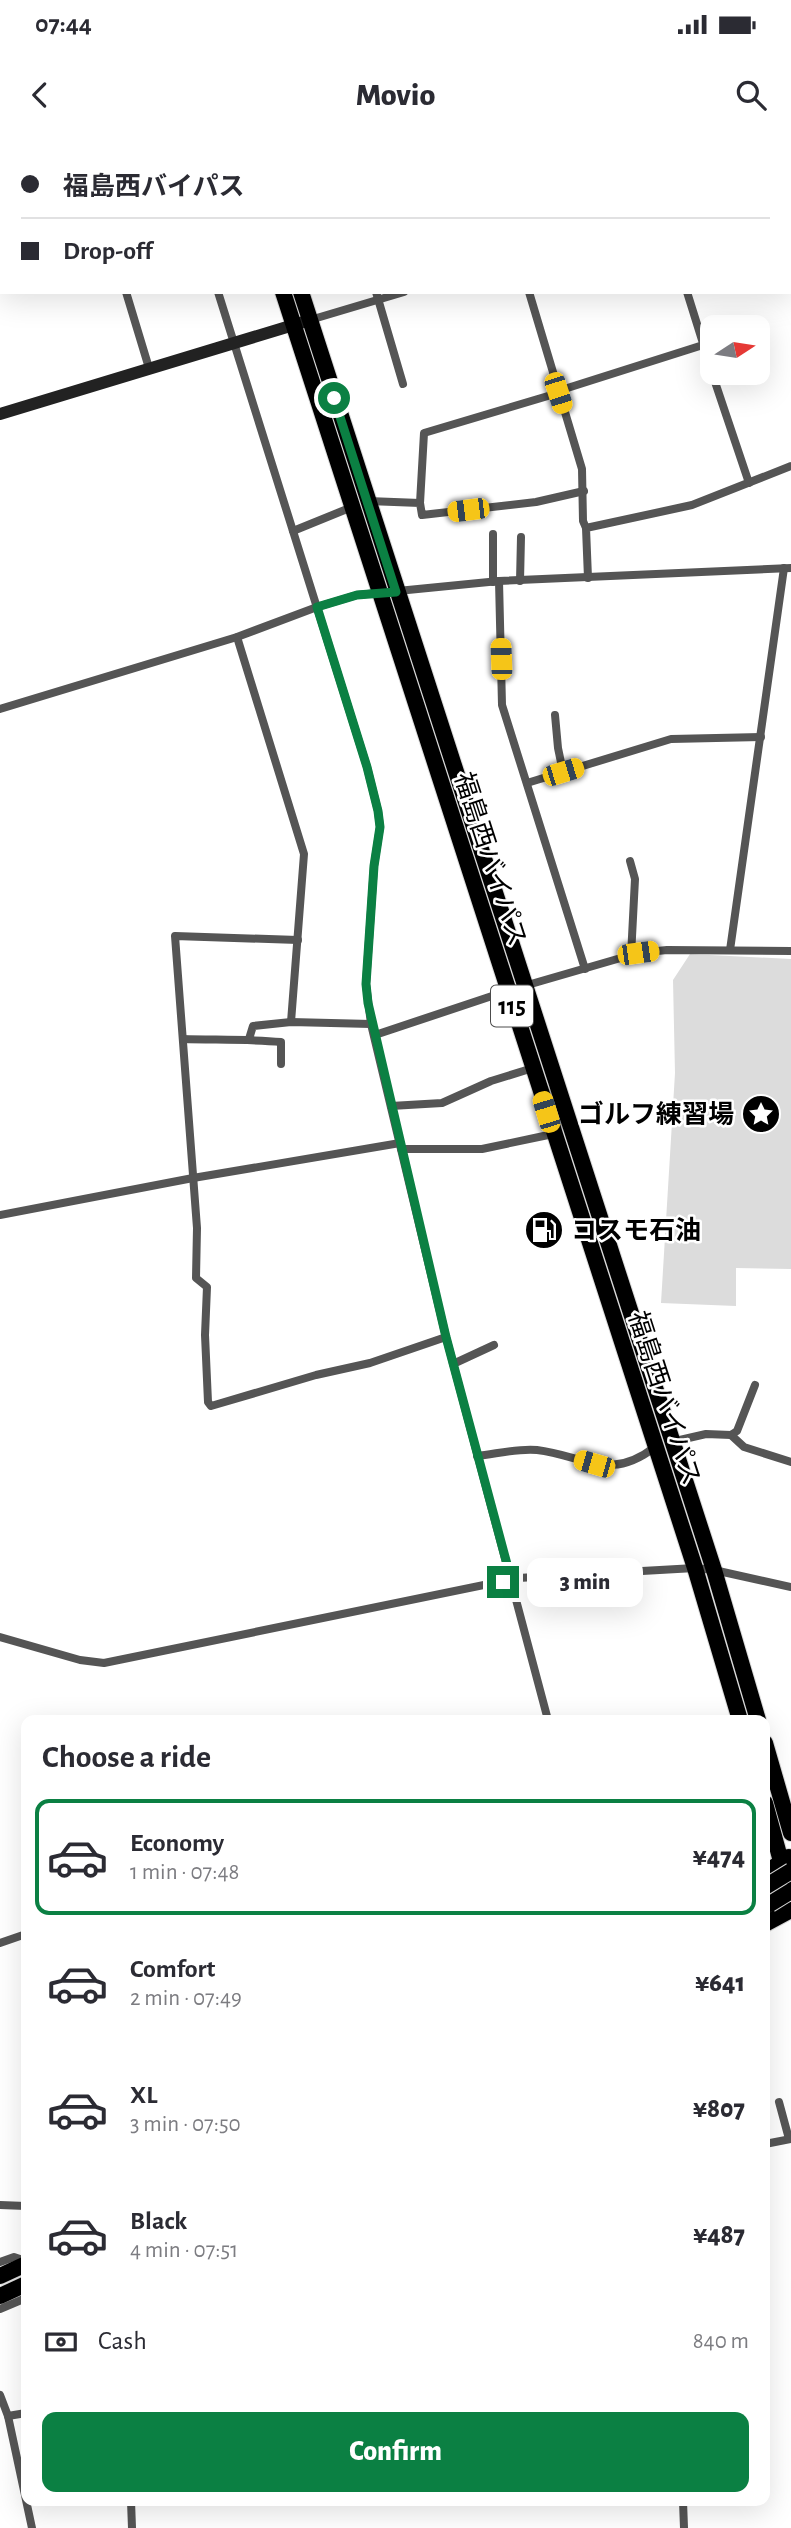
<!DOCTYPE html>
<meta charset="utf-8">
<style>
body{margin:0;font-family:"Alegreya Sans","Noto Sans JP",sans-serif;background:#f2f2f3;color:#2b2b33;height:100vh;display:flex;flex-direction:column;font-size:26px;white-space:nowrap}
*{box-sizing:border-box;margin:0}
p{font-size:23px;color:#7c7c81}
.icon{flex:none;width:38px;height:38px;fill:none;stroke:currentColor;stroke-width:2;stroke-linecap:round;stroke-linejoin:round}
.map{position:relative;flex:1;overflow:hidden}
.side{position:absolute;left:21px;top:1575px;width:749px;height:791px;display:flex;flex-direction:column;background:#fff;border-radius:14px;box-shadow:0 7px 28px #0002}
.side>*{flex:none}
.guide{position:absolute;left:0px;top:0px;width:791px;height:154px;box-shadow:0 7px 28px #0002;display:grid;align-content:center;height:154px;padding:0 21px;background:#fff}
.needle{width:46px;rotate:78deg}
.tools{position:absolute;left:700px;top:175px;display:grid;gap:14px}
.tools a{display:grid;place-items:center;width:70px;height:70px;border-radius:14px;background:#fff;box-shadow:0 7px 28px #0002;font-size:35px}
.end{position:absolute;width:32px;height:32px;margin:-16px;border:9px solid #0b8043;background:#fff;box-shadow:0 0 0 4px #fff}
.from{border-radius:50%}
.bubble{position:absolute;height:49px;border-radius:14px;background:#fff;box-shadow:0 7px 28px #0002;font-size:23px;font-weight:800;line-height:49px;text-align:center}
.car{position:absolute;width:21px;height:42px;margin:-21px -10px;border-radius:9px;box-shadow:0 0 5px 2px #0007;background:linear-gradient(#f5c518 24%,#345 0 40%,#f5c518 0 76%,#345 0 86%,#f5c518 0)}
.guide b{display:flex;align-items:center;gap:24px;height:66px;font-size:26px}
.guide b+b{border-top:2px solid #e1e1e2}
.guide i{width:18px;height:18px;background:#2b2b33}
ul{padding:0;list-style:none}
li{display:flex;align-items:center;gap:21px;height:116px;margin:0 14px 10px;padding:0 7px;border:4px solid transparent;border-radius:14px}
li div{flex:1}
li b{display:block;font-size:26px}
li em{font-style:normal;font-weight:800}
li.current{border-color:#0b8043}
li>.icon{width:63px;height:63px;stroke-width:1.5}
h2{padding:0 21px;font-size:32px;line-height:84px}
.pay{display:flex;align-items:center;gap:18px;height:77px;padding:0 21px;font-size:26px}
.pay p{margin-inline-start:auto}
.primary-button{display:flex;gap:14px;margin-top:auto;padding:14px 21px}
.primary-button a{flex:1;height:80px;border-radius:14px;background:#0b8043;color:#fff;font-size:28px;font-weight:800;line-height:80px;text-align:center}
.status{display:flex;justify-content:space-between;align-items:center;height:49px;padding:0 35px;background:#fff;direction:ltr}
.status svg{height:19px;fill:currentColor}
header{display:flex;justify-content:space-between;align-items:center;height:91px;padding:0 21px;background:#fff;font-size:32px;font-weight:800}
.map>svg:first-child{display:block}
</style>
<div class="status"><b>07:44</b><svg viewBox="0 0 49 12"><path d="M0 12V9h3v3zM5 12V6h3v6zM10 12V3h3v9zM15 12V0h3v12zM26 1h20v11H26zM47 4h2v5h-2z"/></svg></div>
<header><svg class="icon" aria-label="back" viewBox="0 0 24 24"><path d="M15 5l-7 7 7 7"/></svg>Movio<svg class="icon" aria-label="search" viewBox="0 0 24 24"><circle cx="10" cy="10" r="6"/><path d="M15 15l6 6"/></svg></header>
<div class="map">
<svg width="791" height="2388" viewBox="0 0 791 2388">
<rect width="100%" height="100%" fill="#fff"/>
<!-- green -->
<polygon fill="#dcdcdc" points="690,814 791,819 791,1129 736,1128 736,1166 661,1163 675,933 673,840"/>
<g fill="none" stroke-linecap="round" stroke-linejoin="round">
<defs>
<g id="highway">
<polyline points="235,0 235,2"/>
<polyline points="253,0 253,2"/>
<polyline points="283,152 695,1428 740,1580"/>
<polyline points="301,152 714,1430 758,1580"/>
<polyline points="765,1603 791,1693"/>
<polyline points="765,1663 788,1747"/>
<polyline points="765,1733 789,1717"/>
<polyline points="765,1784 791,1770"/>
<polyline points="0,2136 26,2124"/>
<polyline points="0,2156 26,2144"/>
</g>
</defs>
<!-- highway casing -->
<use href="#highway" stroke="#dbdbdb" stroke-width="18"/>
<!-- street -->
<g stroke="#555" stroke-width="8">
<polyline points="81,0 81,2"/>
<polyline points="115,0 115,2"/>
<polyline points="176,0 176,2"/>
<polyline points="330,0 330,2"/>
<polyline points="639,0 640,2"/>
<polyline points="126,152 149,228"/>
<polyline points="218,152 367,627 378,671 380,687 374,726 366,844 371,884 446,1197 548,1580"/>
<polyline points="376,152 403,244"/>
<polyline points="529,152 582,329 583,381 586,388"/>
<polyline points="687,152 712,232"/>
<polyline points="310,180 404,152"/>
<polyline points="712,233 749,343"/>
<polyline points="558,251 703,205"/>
<polyline points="368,361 420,363 422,375 536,362 584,351"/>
<polyline points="420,363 424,293 558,253"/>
<polyline points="293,391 352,367"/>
<polyline points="588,438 586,388 692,365 791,326"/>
<polyline points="499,441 502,565 585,829"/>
<polyline points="520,441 521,397"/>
<polyline points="493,442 493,394"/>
<polyline points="237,497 304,714 291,882"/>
<polyline points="0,569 237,497 317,467 357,455 499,441 791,428"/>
<polyline points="555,575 558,608 563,632"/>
<polyline points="527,643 671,599 761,597"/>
<polyline points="630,721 635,739 631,816"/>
<polyline points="298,800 175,796 197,1088 196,1138 207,1147 205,1195 208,1262 211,1266 316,1235 370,1223 446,1197"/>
<polyline points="730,810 784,428"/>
<polyline points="524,846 638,813 667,810 791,811"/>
<polyline points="375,895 507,851"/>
<path d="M183,899c33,1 66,0 98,3v22"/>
<polyline points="249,899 253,886 291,882 371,884"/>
<polyline points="391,966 442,963 491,941 533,928"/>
<polyline points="401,1009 482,1009 553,994"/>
<polyline points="0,1075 193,1038 400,1003"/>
<polyline points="453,1224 494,1205"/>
<polyline points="731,1295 744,1307 791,1322"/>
<polyline points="671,1302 706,1294 731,1295 737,1291 755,1245"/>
<path d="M477,1316c19,-2 41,-8 60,-6 48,6 73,32 118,-3"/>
<polyline points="0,1497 80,1520 104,1523 518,1438 695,1428 714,1430 791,1447"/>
<polyline points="0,1803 26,1794"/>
<polyline points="779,1962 789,1999"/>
<polyline points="765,2004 791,1999"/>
<polyline points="0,2065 26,2066"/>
<polyline points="0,2122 14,2117 26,2121"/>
<polyline points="0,2169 26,2158"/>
<polyline points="0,2255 8,2276 32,2388"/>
<polyline points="8,2276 26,2273"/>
<polyline points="131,2361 132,2388"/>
<polyline points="683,2361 684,2388"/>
</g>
<!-- secondary -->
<polyline stroke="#222" stroke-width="12" points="0,274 310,180"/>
<!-- highway -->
<use href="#highway" stroke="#000" stroke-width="16"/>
<defs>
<g id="highway-bridge">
<polyline points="765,1747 791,1731"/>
<polyline points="770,1764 791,1751"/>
</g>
</defs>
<!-- highway-bridge casing -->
<use href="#highway-bridge" stroke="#dbdbdb" stroke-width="18" stroke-linecap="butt"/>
<!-- highway-bridge -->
<use href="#highway-bridge" stroke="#000" stroke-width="16"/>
</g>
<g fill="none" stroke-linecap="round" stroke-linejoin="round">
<!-- route -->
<polyline stroke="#0b8043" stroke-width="9" points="334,258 396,452 357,455 317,467 367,627 378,671 380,687 374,726 366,844 368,863 446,1197 511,1439 503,1442"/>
</g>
<!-- icons -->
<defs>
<symbol id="sight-disc" viewBox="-11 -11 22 22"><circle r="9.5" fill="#000" stroke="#fff"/><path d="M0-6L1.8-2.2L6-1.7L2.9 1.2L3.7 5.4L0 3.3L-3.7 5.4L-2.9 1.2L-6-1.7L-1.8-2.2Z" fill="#fff"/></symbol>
<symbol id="fuel-disc" viewBox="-11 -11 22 22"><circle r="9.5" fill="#000" stroke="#fff"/><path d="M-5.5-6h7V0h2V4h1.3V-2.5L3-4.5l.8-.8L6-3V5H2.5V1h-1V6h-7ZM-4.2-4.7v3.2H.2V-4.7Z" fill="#fff"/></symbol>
</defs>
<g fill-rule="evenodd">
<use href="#sight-disc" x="739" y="952" width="44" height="44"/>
<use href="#fuel-disc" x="522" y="1068" width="44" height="44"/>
</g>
<g text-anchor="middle" stroke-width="5" stroke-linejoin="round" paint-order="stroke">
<!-- shield labels -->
<rect fill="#fff" stroke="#4c4c4c" stroke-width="2" x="491" y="845.5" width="42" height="41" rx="5"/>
<g font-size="24" font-weight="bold" fill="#000">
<text x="512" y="874">115</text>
</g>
<!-- street labels -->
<g font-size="26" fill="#000" stroke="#fff">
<text transform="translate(491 719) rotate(72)" y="9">福島西バイパス</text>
<text transform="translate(665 1258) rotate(72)" y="9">福島西バイパス</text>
</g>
<!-- poi labels -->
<g font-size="26" font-weight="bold" fill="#000" stroke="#fff" text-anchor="end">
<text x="734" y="983">ゴルフ練習場</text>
<text x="571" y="1099" text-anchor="start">コスモ石油</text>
</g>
</g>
</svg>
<div class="tools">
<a><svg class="needle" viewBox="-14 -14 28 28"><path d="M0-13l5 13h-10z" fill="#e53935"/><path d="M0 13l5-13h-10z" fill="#7c7c81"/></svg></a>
</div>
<i class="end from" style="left:334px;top:258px"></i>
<i class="end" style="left:503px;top:1442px"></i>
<div class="bubble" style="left:527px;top:1418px;width:116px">3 min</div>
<i class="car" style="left:558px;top:253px;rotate:162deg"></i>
<i class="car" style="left:468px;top:370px;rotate:263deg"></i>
<i class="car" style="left:501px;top:519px;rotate:358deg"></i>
<i class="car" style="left:563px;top:632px;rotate:73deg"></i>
<i class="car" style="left:638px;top:813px;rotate:82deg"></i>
<i class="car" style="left:546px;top:972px;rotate:343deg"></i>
<i class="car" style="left:594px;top:1324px;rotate:286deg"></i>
<div class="guide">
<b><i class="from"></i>福島西バイパス</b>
<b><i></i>Drop-off</b>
</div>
<section class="side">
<h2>Choose a ride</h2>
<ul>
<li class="current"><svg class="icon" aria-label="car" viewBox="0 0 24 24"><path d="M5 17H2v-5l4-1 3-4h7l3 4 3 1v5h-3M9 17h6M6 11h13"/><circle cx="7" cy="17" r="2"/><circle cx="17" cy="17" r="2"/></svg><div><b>Economy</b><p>1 min · 07:48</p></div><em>¥474</em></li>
<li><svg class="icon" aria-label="car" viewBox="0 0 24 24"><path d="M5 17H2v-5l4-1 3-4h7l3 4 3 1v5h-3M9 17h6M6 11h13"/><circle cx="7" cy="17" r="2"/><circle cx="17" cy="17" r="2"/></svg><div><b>Comfort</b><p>2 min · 07:49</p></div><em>¥641</em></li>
<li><svg class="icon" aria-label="car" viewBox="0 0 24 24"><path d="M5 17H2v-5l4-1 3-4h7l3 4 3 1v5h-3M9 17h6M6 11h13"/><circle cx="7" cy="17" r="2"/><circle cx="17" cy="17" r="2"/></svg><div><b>XL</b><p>3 min · 07:50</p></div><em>¥807</em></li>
<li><svg class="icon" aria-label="car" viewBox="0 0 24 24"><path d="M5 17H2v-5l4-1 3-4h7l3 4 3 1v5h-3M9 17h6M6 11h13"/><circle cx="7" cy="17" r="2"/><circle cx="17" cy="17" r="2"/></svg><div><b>Black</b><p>4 min · 07:51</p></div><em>¥487</em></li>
</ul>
<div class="pay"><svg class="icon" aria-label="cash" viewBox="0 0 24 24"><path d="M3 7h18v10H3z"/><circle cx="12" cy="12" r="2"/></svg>Cash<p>840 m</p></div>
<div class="primary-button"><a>Confirm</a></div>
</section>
</div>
